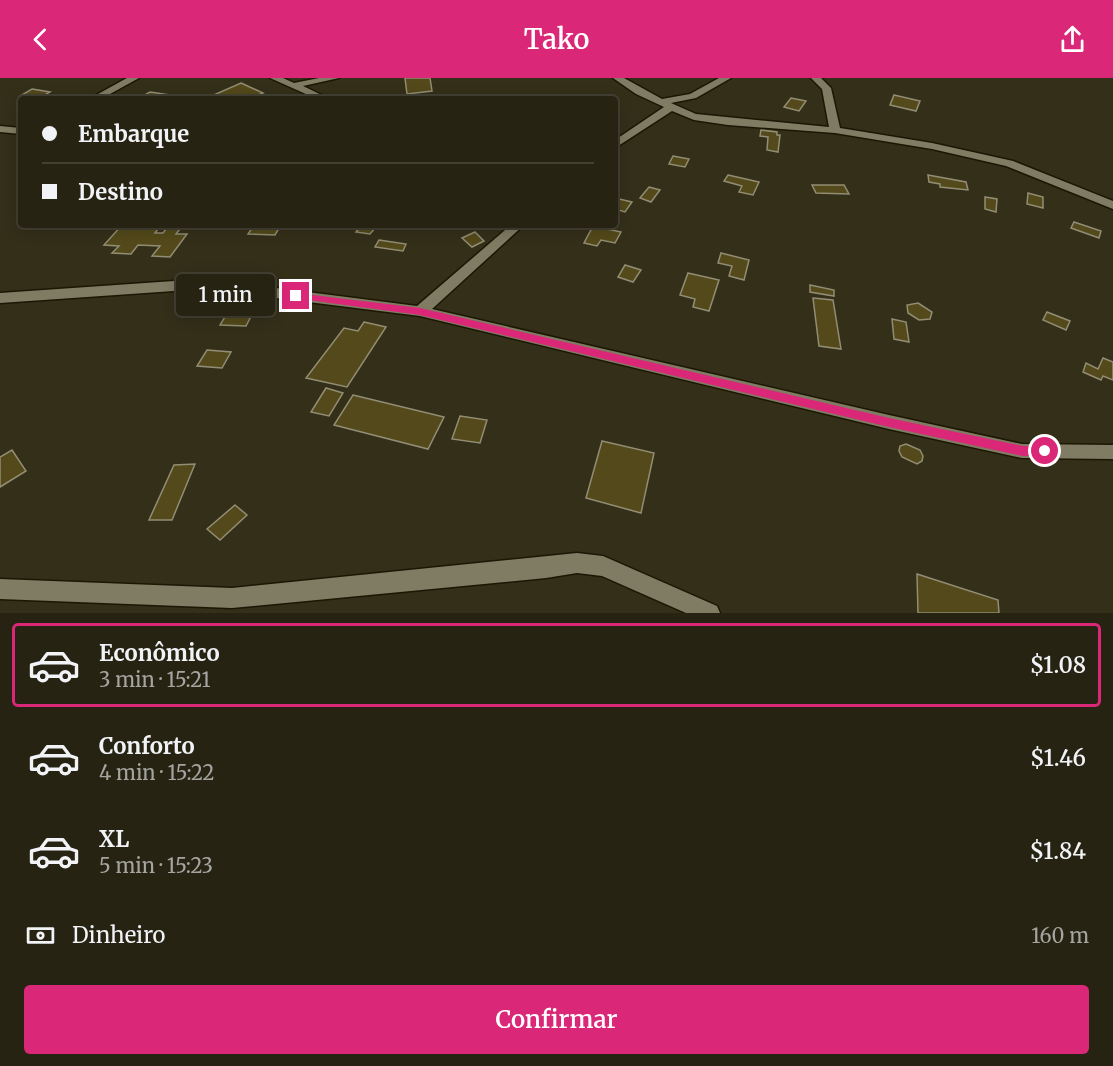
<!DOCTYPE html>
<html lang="pt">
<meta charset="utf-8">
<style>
body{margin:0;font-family:Merriweather,serif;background:#2f2b1c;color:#f1f3f6;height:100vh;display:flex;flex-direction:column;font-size:22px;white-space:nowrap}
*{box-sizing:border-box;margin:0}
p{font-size:20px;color:#a4a4a0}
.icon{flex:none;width:33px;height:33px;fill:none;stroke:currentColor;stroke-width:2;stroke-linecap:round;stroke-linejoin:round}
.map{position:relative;height:535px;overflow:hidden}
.drawer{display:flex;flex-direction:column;background:#272313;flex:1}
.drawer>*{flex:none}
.top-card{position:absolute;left:18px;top:18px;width:600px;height:132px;border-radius:6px;box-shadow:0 3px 15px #0003,0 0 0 2px #434033;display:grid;align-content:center;height:132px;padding:0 24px;background:#272313}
.end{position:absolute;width:27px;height:27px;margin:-14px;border:8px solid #db2777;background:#fff;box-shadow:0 0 0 3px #fff}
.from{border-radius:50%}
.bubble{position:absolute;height:42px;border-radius:6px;background:#272313;box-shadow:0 3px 15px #0003,0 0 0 2px #434033;font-size:20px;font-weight:600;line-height:42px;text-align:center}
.top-card b{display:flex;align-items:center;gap:21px;height:57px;font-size:22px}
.top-card b+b{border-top:2px solid #434033}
.top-card i{width:15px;height:15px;background:#f1f3f6}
ul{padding:10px 0 0;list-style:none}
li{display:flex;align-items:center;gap:18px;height:84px;margin:0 12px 9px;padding:0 12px;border:3px solid transparent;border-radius:6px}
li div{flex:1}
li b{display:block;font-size:22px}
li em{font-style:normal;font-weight:600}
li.on{border-color:#db2777}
li>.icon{width:54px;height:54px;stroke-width:1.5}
.pay{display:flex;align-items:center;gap:15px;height:66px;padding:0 24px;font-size:22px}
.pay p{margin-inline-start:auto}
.button{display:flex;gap:12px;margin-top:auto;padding:12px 24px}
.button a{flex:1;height:69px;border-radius:6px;background:#db2777;color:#fff;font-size:24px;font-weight:600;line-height:69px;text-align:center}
header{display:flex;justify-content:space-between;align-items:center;height:78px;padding:0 24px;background:#db2777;color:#fff;font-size:27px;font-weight:600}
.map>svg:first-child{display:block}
</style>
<header><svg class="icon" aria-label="back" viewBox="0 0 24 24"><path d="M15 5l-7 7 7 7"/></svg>Tako<svg class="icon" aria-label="share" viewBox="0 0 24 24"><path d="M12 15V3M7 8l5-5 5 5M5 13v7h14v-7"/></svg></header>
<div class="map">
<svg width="1113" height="535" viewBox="0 0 1113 535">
<rect width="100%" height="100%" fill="#342f19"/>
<!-- building -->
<g fill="#53491a" stroke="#928d74" stroke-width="1.5">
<polygon points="405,0 430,0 432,13 407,16"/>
<polygon points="241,5 263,15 249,21 227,21 216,16"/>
<polygon points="32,11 50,14 38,21 20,18"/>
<polygon points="150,14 170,17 165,21 141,19"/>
<polygon points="894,17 920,23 916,33 890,27"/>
<polygon points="791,20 806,23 799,33 784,29"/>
<polygon points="761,52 777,54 777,57 780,57 778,74 767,72 768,59 760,58"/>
<polygon points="673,78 689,81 685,89 669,86"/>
<polygon points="728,97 759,104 753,117 739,114 742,108 724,103"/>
<polygon points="928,97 966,104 968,112 940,109 940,106 929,104"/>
<polygon points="812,107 844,107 849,116 816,115"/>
<polygon points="649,109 660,112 651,124 640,120"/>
<polygon points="1028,115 1043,119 1043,130 1027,126"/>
<polygon points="985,119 997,121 996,134 985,131"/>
<polygon points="615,120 632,124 625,134 615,131"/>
<polygon points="1074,144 1101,153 1099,160 1071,150"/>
<polygon points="122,147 161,147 155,155 163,155 169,147 183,147 176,156 187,156 170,179 152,178 160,168 138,167 131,176 112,175 119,168 104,167"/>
<polygon points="254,147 281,147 275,157 248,156"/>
<polygon points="362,147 364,147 376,149 370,156 356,154"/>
<polygon points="593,148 621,154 615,165 601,162 597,168 584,165"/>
<polygon points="475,154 484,163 472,169 462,160"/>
<polygon points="379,162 406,166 403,173 375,169"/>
<polygon points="721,175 749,182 744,202 729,198 732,188 718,185"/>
<polygon points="625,187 641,192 633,204 618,199"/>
<polygon points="688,195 719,202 709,233 693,229 695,221 680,217"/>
<polygon points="810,207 834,212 834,218 810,214"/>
<polygon points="813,220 833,222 841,271 819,268"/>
<polygon points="235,222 259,223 246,248 220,247"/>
<polygon points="918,225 932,234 930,241 919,242 908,235 907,227"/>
<polygon points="1047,234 1070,243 1066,252 1043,242"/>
<polygon points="892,241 906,244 909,264 894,261"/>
<polygon points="364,244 386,249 347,309 306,300 344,250 358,253"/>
<polygon points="207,272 231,274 222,290 197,288"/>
<polygon points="1103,280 1113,284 1113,302 1103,298 1101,302 1083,294 1086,285 1098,291"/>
<polygon points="326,310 343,315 329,338 311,334"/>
<polygon points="353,317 444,339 428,371 334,347"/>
<polygon points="460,338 487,342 480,365 452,361"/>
<polygon points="602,363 654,375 641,435 586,420"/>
<polygon points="906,366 920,372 923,378 922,383 917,386 902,379 899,373 900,368"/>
<polygon points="12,372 26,393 0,409 0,379"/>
<polygon points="195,386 172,442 149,442 174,387"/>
<polygon points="235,427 247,437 220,462 207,451"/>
<polygon points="917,496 998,522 999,535 918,535"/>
</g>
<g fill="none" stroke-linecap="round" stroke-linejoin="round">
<defs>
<g id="minor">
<polygon points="127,0 139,0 101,21 89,21"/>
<polygon points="270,0 283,0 294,5 319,0 339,0 303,8 330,21 317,21"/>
<polygon points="613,0 624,0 662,21 690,16 719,0 731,0 696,20 671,25 696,36 829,49 822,11 811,0 821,0 831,10 840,50 932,65 1013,83 1113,123 1113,131 1006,88 932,71 835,55 728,47 694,42 672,33 615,70 615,62 664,29 636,16"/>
<polygon points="0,48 21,50 21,56 0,54"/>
<polygon points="511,147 524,147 432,231 889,337 1022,366 1113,367 1113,381 1022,380 889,351 420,238 276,220 232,209 0,225 0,215 232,199 276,210 417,228"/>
<polygon points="577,475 603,478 717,528 720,535 686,535 602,498 577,495 546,500 232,530 0,521 0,501 232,510"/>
</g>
</defs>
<!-- minor casing -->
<use href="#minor" stroke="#1b1703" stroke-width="3"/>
<!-- minor -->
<use href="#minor" fill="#807b63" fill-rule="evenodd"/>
</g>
<!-- route -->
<polygon fill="#db2777" points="296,215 420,230 889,340 1023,368 1045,368 1051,373 1045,378 1023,378 889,349 420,237 293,220 292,218"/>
</svg>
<i class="end from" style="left:1045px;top:373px"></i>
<i class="end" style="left:296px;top:218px"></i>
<div class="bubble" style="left:176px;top:196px;width:99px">1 min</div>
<div class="top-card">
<b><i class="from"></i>Embarque</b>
<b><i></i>Destino</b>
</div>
</div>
<section class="drawer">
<ul>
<li class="on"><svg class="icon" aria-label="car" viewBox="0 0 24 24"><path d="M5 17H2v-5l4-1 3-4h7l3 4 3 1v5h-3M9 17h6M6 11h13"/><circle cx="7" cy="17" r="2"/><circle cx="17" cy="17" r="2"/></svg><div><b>Econômico</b><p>3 min · 15:21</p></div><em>$1.08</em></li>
<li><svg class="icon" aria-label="car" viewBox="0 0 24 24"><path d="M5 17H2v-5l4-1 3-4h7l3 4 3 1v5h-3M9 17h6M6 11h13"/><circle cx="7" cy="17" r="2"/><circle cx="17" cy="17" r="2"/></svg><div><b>Conforto</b><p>4 min · 15:22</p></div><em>$1.46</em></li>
<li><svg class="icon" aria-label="car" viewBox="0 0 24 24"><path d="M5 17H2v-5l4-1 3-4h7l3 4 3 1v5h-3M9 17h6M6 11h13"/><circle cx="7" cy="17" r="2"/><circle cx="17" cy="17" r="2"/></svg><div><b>XL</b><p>5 min · 15:23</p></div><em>$1.84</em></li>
</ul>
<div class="pay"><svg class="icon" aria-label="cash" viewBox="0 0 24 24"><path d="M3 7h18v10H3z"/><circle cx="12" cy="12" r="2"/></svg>Dinheiro<p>160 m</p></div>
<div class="button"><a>Confirmar</a></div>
</section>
